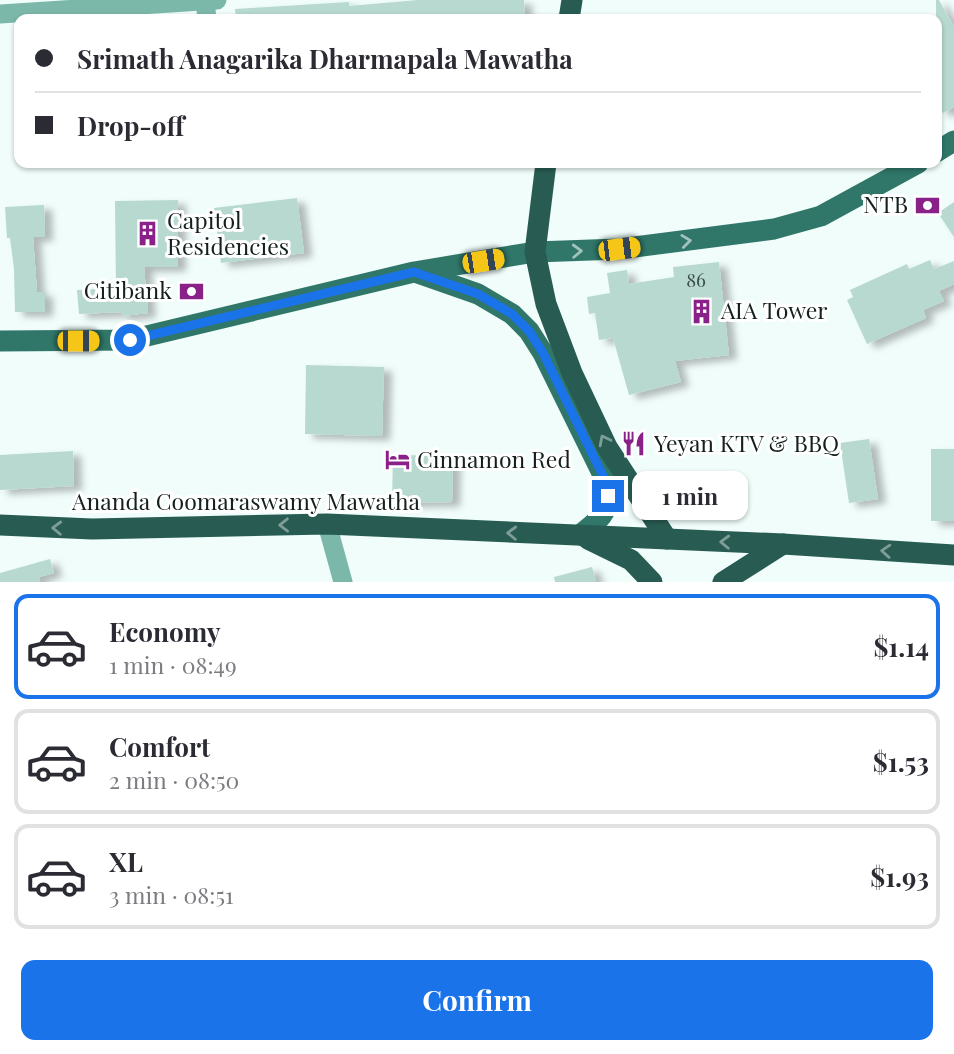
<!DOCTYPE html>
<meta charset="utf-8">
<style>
body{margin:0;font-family:"Playfair Display",serif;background:#f2f2f3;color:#2b2b33;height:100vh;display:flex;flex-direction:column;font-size:26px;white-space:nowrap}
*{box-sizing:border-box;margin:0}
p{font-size:23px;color:#7c7c81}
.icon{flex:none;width:38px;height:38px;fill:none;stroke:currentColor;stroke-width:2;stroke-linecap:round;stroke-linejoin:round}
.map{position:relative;height:582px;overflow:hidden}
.side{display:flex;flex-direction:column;background:#fff;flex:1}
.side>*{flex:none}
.guide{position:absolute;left:14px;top:14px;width:928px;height:154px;border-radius:14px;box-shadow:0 2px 5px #0004;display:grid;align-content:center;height:154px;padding:0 21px;background:#fff}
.end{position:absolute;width:32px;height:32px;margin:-16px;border:9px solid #1a73e8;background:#fff;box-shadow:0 0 0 4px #fff}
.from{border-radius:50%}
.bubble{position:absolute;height:49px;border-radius:14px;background:#fff;box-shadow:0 2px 5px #0004;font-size:23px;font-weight:700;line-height:49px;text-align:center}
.car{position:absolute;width:21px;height:42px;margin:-21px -10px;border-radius:9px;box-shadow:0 0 5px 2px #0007;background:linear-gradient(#f5c518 24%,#345 0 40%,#f5c518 0 76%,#345 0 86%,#f5c518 0)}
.guide b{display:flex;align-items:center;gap:24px;height:66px;font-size:26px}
.guide b+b{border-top:2px solid #e1e1e2}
.guide i{width:18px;height:18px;background:#2b2b33}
ul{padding:12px 0 0;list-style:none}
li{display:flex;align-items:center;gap:21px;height:105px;margin:0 14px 10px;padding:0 7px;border:4px solid #e1e1e2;border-radius:14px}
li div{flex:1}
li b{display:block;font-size:26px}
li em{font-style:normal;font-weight:700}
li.current{border-color:#1a73e8}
li>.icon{width:63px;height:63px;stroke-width:1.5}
.primary-button{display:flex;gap:14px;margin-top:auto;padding:14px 21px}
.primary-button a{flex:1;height:80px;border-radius:14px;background:#1a73e8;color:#fff;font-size:28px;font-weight:700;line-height:80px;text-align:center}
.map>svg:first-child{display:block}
</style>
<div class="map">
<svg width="954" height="582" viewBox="0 0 954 582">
<defs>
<filter id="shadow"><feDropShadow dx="8" dy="4.5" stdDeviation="3.5" flood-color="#0004"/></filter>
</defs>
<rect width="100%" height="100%" fill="#f0fdfa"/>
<!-- building -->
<g fill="#b7d9d0" filter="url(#shadow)">
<polygon points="418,0 524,0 525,19 236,19 235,9 349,2 349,6"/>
<polygon points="936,0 939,0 954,27 954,107 943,113 936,103"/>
<polygon points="297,198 304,253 221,263 214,208"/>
<polygon points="178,200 178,267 144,267 148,313 121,316 121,312 79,314 77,290 116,288 115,201"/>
<polygon points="954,202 954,237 938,213"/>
<polygon points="44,205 45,237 33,237 37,292 45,292 45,312 15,312 14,269 10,238 7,238 5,207"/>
<polygon points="930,260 934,269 954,261 954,284 939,291 944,301 923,310 926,318 867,344 847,300 853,297 850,290 907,264 909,269"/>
<polygon points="719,262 729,355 675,361 681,382 629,395 613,338 599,340 595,313 589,314 587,297 610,293 607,273 627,270 629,284 674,277 673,267"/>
<polygon points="306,365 384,367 382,436 305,434"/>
<polygon points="869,439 878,499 849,503 840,443"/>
<rect x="931" y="449" width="23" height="72"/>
<polygon points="73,451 74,486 0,490 0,455"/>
<polygon points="393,455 453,456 452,502 392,503"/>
<polygon points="50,559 54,573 39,577 40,582 0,582 0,573"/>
<polygon points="592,567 596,582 555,582 554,577"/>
</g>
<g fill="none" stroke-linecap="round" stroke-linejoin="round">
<!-- minor -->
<g stroke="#7cb8aa" stroke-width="19">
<polyline points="205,1 207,19"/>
<polyline points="0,14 217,0"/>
<polyline points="327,524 343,582"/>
</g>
<!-- major -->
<g stroke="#307769" stroke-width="21">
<polyline points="936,152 954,141"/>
<path d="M418,273l60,21 34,20 17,17 14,22 64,130c2,32 -4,33 -27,52"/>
<polyline points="0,341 130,340 414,272 535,252 619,249 774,229 821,216 918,163"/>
</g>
<!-- highway -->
<g stroke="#285c52" stroke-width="21">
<polyline points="569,19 572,0"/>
<polyline points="546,163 535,252 546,304 572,373 607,447 667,539"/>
<polyline points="0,525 92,529 327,524 783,544 954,555"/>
<polyline points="588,539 631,560 652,582"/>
<polyline points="723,582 783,544"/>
</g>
</g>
<!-- one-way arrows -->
<defs><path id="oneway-chevron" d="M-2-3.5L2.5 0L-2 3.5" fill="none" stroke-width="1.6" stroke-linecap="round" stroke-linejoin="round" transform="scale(1.75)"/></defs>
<g stroke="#a2c2bc">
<use href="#oneway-chevron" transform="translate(686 241) rotate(-7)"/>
<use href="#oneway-chevron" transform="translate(577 251) rotate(-2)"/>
</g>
<g stroke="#7e9d97">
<use href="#oneway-chevron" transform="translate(604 440) rotate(-117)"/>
<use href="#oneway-chevron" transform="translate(284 525) rotate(179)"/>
<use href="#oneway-chevron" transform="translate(57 528) rotate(-178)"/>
<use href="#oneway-chevron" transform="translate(512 533) rotate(-178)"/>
<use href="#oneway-chevron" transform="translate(725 542) rotate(-178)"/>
<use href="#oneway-chevron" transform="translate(886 551) rotate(-176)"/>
</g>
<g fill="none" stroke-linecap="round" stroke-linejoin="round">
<!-- route -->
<polyline stroke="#1a73e8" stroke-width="9" points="130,340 414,272 478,294 512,314 529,331 543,353 607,484 608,496"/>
</g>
<!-- icons -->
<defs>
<symbol id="bank-bare" viewBox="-9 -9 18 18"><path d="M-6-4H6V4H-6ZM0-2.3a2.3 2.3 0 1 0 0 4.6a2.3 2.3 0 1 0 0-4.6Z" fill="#892188" stroke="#fff" stroke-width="2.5" paint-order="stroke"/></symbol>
<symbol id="building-bare" viewBox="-9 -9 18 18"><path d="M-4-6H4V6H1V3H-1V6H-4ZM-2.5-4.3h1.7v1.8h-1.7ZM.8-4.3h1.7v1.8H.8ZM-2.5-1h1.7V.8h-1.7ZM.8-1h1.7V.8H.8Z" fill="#892188" stroke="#fff" stroke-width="2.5" paint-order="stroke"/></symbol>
<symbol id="restaurant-bare" viewBox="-9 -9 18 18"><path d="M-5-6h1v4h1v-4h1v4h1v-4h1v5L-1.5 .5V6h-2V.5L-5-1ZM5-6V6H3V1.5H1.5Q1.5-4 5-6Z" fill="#892188" stroke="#fff" stroke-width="2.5" paint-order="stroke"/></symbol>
<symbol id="hotel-bare" viewBox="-9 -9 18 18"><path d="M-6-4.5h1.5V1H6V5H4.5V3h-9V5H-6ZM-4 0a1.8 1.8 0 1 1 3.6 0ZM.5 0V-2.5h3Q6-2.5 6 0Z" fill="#892188" stroke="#fff" stroke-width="2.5" paint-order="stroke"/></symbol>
</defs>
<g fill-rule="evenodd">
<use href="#bank-bare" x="910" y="188" width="35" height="35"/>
<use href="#building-bare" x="130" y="216" width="35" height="35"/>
<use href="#bank-bare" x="174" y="274" width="35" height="35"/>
<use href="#building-bare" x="684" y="294" width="35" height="35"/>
<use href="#restaurant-bare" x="616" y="426" width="35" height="35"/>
<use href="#hotel-bare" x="380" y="442" width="35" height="35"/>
</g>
<g text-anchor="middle" stroke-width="6" stroke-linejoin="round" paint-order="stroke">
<!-- number labels -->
<g font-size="19" fill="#3c4e4a">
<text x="696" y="287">86</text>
</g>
<!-- poi labels -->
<g font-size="23" fill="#13201d" stroke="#fff" text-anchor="start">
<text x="908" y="213" text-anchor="end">NTB</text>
<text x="167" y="229">Capitol<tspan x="167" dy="26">Residencies</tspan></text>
<text x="172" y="299" text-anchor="end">Citibank</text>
<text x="721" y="319">AIA Tower</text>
<text x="654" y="452">Yeyan KTV &amp; BBQ</text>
<text x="417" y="468">Cinnamon Red</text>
</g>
<!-- street labels -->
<g font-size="23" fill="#13201d" stroke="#fff">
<text x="246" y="510">Ananda Coomaraswamy Mawatha</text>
</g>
</g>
</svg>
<i class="end from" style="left:130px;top:340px"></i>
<i class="end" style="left:608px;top:496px"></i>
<div class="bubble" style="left:632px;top:471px;width:116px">1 min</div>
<i class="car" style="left:619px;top:249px;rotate:83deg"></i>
<i class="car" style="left:483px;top:261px;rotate:81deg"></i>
<i class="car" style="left:78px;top:341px;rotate:90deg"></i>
<div class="guide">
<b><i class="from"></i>Srimath Anagarika Dharmapala Mawatha</b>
<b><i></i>Drop-off</b>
</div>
</div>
<section class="side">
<ul>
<li class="current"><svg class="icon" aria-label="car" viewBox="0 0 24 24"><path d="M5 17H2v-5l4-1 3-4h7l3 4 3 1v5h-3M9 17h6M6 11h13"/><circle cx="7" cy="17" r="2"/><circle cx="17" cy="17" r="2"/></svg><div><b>Economy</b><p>1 min · 08:49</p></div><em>$1.14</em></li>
<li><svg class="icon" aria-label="car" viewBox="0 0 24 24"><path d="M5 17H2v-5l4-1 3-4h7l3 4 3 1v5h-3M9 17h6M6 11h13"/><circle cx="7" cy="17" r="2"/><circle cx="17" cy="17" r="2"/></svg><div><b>Comfort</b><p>2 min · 08:50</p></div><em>$1.53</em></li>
<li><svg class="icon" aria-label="car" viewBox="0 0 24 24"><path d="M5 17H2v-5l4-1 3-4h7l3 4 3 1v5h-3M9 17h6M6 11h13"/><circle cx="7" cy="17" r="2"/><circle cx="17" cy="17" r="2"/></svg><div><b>XL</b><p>3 min · 08:51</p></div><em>$1.93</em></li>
</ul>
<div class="primary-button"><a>Confirm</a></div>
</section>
